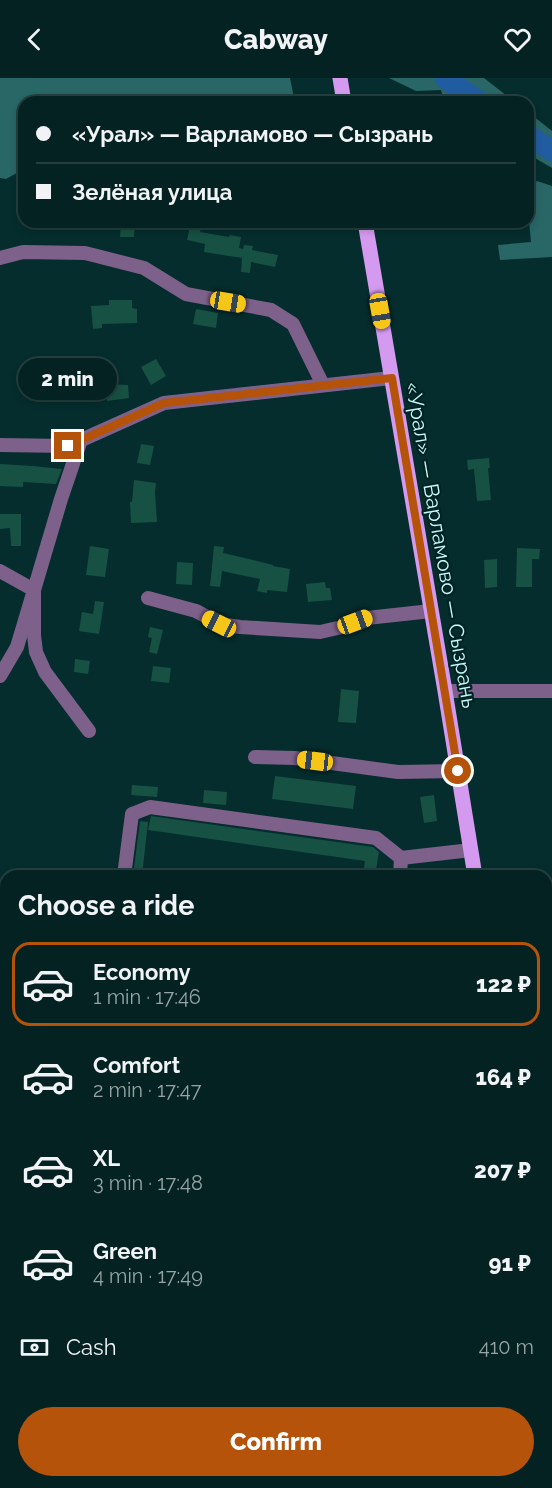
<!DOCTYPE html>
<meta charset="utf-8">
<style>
body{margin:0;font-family:Raleway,sans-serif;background:#122f2f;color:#f1f3f6;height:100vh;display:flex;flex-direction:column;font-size:22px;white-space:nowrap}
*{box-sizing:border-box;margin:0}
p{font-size:20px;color:#97a4a5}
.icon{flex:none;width:33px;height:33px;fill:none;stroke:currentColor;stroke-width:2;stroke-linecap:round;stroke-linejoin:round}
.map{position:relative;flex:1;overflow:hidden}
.drawer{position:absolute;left:0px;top:792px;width:552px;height:618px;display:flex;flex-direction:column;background:#042222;border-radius:18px 18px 0 0;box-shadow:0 3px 9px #0003,0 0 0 2px #253f40}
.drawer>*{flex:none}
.banner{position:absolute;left:18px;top:18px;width:516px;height:132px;border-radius:18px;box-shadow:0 3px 9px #0003,0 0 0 2px #253f40;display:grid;align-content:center;height:132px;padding:0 18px;background:#042222}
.end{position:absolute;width:27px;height:27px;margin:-14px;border:8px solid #b45309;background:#fff;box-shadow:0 0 0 3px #fff}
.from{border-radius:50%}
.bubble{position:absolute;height:42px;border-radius:21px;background:#042222;box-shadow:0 3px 9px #0003,0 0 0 2px #253f40;font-size:20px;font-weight:800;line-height:42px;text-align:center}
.car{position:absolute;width:18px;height:36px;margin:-18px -9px;border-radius:8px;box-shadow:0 0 4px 2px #0007;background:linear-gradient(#f5c518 24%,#345 0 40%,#f5c518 0 76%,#345 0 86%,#f5c518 0)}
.banner b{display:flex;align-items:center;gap:21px;height:57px;font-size:22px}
.banner b+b{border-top:2px solid #253f40}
.banner i{width:15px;height:15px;background:#f1f3f6}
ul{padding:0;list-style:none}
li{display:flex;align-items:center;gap:18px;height:84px;margin:0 12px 9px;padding:0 6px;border:3px solid transparent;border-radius:18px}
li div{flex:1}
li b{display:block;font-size:22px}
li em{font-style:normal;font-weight:800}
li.selected{border-color:#b45309}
li>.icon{width:54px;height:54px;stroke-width:1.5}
h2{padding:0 18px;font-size:27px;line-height:72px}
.pay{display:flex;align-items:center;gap:15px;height:66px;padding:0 18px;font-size:22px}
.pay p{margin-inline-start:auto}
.cta{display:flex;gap:12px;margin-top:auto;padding:12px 18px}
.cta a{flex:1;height:69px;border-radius:36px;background:#b45309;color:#fff;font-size:24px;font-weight:800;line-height:69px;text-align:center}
header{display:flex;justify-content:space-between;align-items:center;height:78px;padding:0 18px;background:#042222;font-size:27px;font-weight:800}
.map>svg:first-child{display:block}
</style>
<header><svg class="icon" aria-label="back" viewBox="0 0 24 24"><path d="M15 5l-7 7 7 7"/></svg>Cabway<svg class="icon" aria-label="heart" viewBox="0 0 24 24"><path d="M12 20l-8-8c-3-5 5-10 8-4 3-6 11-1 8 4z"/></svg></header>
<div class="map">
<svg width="552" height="1410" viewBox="0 0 552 1410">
<rect width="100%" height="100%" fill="#052d2d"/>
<!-- forest -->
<g fill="#296666">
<polygon points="0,0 290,0 294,20 293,24 24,24 24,91 6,101 0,100"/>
<polygon points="389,0 484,0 515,24 444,24 441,12 416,13"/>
<polygon points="528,34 552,53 552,90 528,76"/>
<polygon points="537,103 552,108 552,179 500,182 498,167 531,164 528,132 528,110"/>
</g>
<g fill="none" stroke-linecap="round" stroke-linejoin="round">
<!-- river -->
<g stroke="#215ca0" stroke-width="21">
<polyline points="445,0 480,24"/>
<polyline points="528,57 552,73"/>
</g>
</g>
<!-- building -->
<g fill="#165143">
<polygon points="121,144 135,144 134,159 120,159"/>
<polygon points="191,144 202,146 200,154 229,159 230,157 241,159 239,170 243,171 244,167 253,168 252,172 278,177 275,189 251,184 250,195 241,194 242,180 204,174 205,166 187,162"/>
<polygon points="109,222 132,222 132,230 137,231 137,245 102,246 102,250 93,251 91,228 109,227"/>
<polygon points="196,231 218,235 216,250 193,246"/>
<polygon points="156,281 166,298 151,307 141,289"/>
<polygon points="31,298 42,298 41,306 84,306 84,324 51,323 51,316 31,315"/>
<polygon points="105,306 128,307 129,320 107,323"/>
<polygon points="141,366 154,368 150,387 137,385"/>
<polygon points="489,380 490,390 488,390 491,422 477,423 474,391 468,392 467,382"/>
<polygon points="0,386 33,388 62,391 56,406 23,404 23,409 0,408"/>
<polygon points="134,402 156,405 155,415 157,444 131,445 130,424 132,424"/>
<polygon points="0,436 21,436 21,468 11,468 10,450 0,451"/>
<polygon points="90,468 109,471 105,499 86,497"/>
<polygon points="214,468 224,469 223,475 249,481 273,487 273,488 290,491 287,514 267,512 267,515 257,513 260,501 222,493 220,509 210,508"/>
<polygon points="517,470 540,471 539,481 532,481 532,509 516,509"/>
<polygon points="497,481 497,509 485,510 484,482"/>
<polygon points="177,484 193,485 192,507 176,506"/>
<polygon points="325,504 326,510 330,510 332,522 308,524 306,506"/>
<polygon points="95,523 104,524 99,556 79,553 82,534 93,536"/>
<polygon points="150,549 163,552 157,576 149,574 152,560 148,559"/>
<polygon points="75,581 90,583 88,596 74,594"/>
<polygon points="153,588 171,590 169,605 151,603"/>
<polygon points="341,611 359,613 356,645 338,644"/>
<polygon points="275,698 356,708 353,731 272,721"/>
<polygon points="132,707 158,709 157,719 131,717"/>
<polygon points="204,712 227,714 226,727 203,725"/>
<polygon points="434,717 437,743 424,745 420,719"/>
<polygon points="151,738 373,769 379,774 375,798 363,798 365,783 148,752"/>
<polygon points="140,743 148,744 142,798 133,798"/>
</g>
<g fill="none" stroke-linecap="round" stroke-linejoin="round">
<!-- minor -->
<g stroke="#7d618a" stroke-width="14">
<polyline points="0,180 23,174 85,175 144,190 186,216 271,232 293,246 323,307"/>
<polyline points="81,362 61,421 34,512 34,557 36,574 45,594 89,653"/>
<polyline points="0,367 68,368 164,325 391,300"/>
<polyline points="0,493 34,512 17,569 0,598"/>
<polyline points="148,520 196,533 220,546 240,549 320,554 342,549 367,540 431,533"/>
<polyline points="445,613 552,613"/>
<polyline points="255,679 295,680 398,694 458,693"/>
<polyline points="124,798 132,736 150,729 376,760 401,780 471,772"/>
<polyline points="400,798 401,780"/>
<polyline points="546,952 552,951"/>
<polyline points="0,978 6,977"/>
<polyline points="0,1187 6,1189"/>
<polyline points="0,1215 6,1202"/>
<polyline points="0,1344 6,1347"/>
<polyline points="546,1348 552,1346"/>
<polyline points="223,1404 226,1404"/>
<polyline points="336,1404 338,1410"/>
<polyline points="74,1410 76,1404"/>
<polyline points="240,1410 240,1404"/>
</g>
<!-- major -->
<g stroke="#d49aef" stroke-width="15">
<polyline points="340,0 344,24"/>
<polyline points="365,144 445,613 475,798"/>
<polyline points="546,1132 552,1143"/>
</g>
</g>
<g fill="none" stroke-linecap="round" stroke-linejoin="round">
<!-- route -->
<polyline stroke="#b45309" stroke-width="8" points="68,368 164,325 392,300 458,693"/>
</g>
<g text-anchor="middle" stroke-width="4.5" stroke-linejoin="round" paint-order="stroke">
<!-- street labels -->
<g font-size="21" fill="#c6fbfa" stroke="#002323">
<text transform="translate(441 467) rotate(80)" y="7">«Урал» — Варламово — Сызрань</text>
</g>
</g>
</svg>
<i class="end from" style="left:458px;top:693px"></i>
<i class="end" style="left:68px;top:368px"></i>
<div class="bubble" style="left:18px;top:280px;width:99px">2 min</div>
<i class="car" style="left:228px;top:224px;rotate:100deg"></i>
<i class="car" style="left:380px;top:233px;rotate:170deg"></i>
<i class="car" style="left:355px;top:544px;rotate:70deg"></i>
<i class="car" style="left:219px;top:546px;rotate:297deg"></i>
<i class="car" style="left:315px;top:683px;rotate:277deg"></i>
<div class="banner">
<b><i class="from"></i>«Урал» — Варламово — Сызрань</b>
<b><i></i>Зелёная улица</b>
</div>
<section class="drawer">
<h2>Choose a ride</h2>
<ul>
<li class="selected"><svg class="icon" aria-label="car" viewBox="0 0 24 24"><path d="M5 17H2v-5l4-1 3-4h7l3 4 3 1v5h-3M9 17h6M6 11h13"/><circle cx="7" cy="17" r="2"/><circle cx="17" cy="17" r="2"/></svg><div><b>Economy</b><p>1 min · 17:46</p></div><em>122 ₽</em></li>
<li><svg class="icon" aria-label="car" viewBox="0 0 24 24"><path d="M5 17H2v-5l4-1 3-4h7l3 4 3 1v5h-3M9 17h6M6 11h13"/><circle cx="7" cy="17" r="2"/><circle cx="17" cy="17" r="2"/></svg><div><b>Comfort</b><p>2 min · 17:47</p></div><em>164 ₽</em></li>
<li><svg class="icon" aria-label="car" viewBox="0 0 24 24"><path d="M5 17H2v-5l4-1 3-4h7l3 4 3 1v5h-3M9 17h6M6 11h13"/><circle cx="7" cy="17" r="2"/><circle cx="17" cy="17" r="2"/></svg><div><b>XL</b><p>3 min · 17:48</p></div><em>207 ₽</em></li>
<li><svg class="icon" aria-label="car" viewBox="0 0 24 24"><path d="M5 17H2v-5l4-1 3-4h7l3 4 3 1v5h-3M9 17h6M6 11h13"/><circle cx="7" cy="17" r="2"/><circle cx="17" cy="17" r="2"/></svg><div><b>Green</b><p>4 min · 17:49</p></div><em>91 ₽</em></li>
</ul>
<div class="pay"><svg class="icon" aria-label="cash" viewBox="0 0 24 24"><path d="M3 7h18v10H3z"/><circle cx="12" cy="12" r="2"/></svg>Cash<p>410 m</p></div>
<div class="cta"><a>Confirm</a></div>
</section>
</div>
